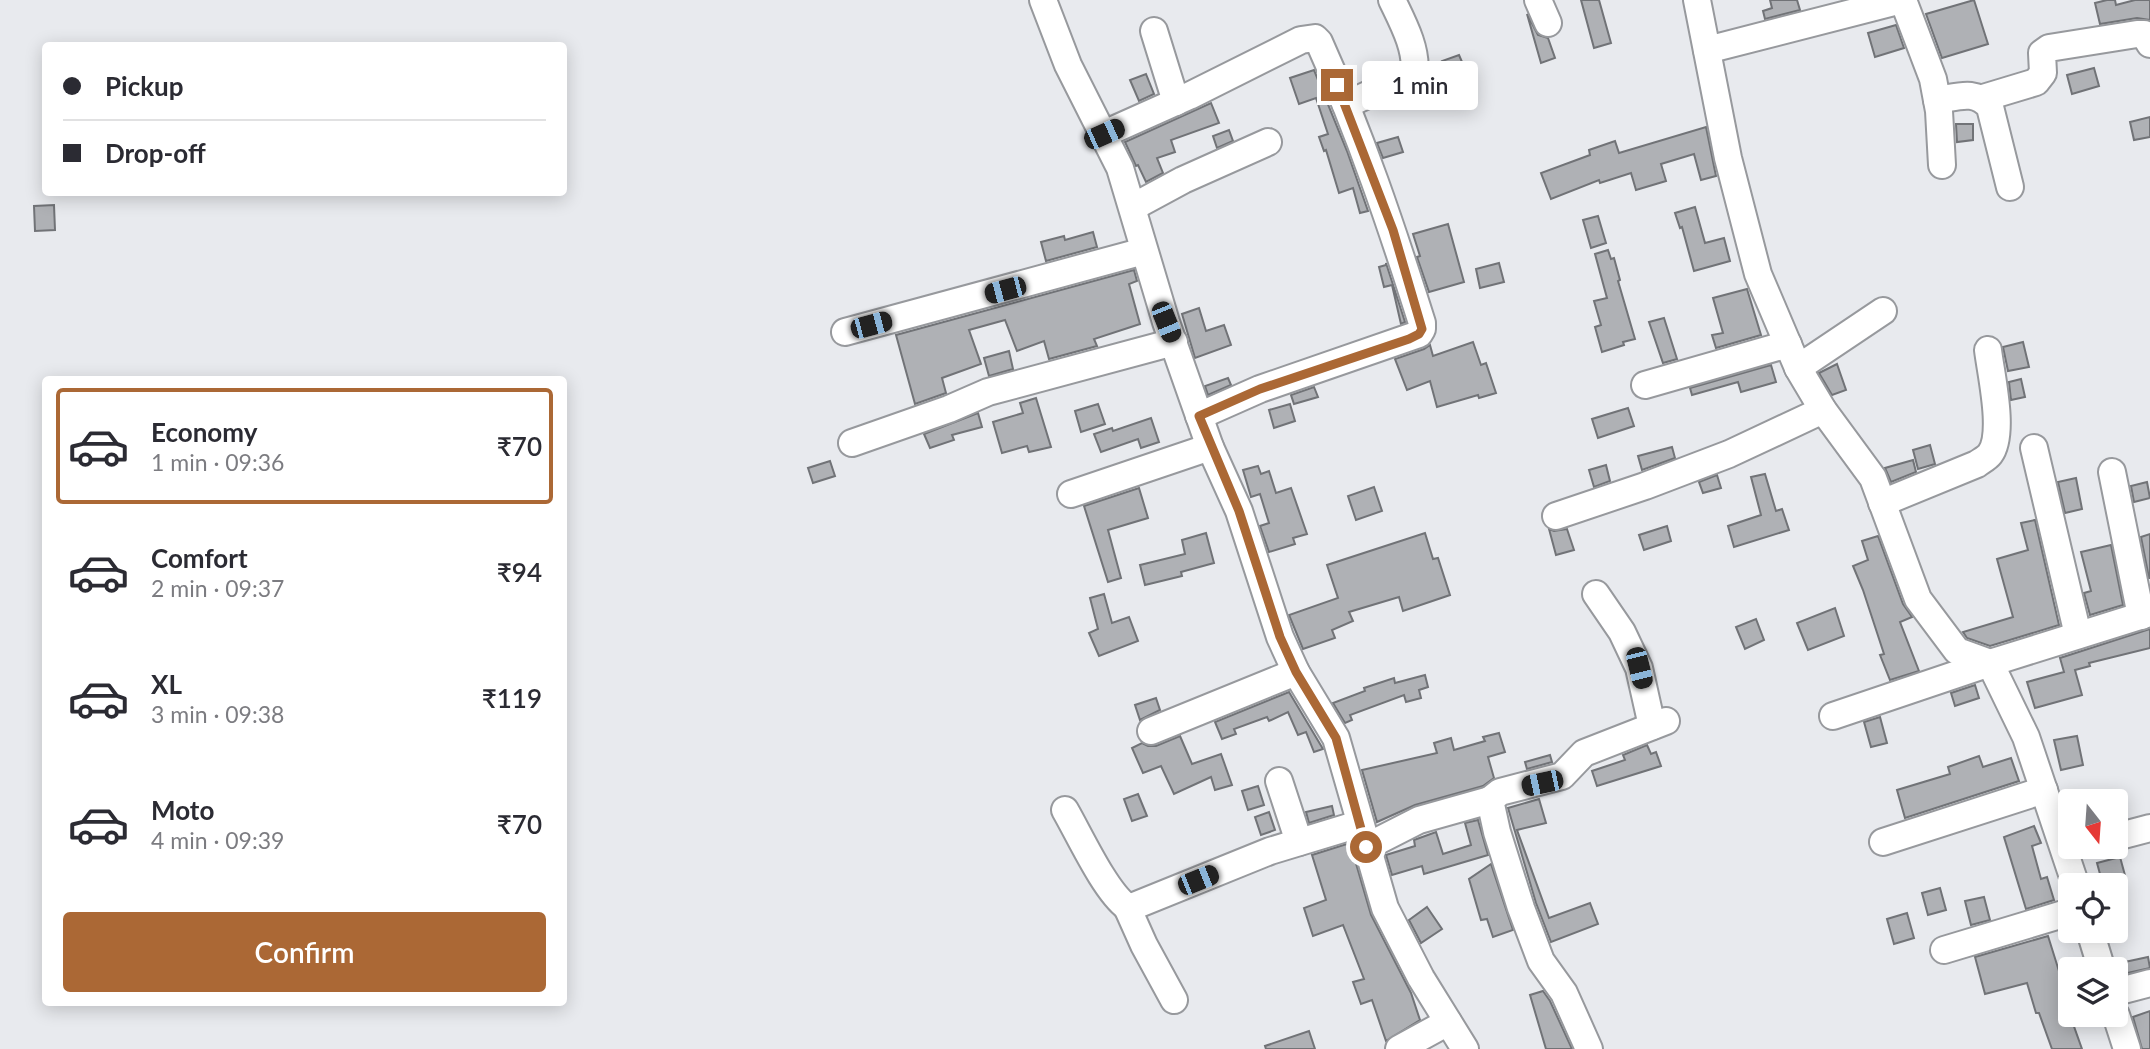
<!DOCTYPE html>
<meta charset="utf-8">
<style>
body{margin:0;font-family:Lato,sans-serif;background:#f2f2f3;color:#2b2b33;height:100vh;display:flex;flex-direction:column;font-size:26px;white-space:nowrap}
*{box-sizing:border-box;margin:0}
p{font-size:23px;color:#7c7c81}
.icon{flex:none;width:38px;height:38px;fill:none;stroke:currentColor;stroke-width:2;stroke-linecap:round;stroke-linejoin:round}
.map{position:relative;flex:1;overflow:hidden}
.sheet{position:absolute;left:42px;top:376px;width:525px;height:630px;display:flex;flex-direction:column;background:#fff;border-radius:7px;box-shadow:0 4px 18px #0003}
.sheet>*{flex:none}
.hud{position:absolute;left:42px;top:42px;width:525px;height:154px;border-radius:7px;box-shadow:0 4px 18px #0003;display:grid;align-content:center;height:154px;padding:0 21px;background:#fff}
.needle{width:46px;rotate:163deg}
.controls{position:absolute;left:2058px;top:789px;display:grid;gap:14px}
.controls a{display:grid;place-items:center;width:70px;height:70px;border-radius:7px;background:#fff;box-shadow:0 4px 18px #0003;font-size:35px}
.end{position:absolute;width:32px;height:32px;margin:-16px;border:9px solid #ab6835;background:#fff;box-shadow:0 0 0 4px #fff}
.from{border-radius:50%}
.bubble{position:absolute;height:49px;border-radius:7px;background:#fff;box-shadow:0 4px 18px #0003;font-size:23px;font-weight:600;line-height:49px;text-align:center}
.car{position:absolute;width:21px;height:42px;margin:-21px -10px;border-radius:9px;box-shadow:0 0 5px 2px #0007;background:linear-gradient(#222 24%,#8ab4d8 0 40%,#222 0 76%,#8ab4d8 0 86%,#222 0)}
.hud b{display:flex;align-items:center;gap:24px;height:66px;font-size:26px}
.hud b+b{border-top:2px solid #e1e1e2}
.hud i{width:18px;height:18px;background:#2b2b33}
ul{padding:12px 0 0;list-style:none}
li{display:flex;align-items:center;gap:21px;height:116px;margin:0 14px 10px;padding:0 7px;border:4px solid transparent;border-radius:7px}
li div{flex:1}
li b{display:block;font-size:26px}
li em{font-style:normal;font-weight:600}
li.current{border-color:#ab6835}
li>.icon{width:63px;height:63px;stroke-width:1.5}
.primary-button{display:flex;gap:14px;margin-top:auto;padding:14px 21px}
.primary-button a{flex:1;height:80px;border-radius:7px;background:#ab6835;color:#fff;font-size:28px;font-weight:600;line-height:80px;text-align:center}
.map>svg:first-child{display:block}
</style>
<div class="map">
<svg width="2150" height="1049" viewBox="0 0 2150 1049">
<rect width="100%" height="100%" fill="#e8eaee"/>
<!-- building -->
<g fill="#afb1b5" stroke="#717377" stroke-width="2">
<polygon points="1581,0 1599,0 1611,43 1594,48"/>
<polygon points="1770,0 1797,0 1800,10 1765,19 1763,11 1772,8"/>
<polygon points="1974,0 1988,44 1942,58 1926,14"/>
<polygon points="2107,0 2115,0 2116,5 2135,0 2150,0 2150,20 2137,18 2100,24 2095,3"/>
<polygon points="1527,14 1538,35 1548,38 1555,58 1541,63"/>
<polygon points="1896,25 1904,48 1875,57 1868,33"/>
<polygon points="1459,55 1465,69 1447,75 1442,61"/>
<polygon points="2094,68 2099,86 2072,94 2067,75"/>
<polygon points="1314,70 1347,151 1368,211 1360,213 1353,188 1339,193 1326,150 1324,151 1319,137 1328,134 1316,98 1299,104 1290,78"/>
<polygon points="1146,74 1154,94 1139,101 1130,80"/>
<polygon points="1211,103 1219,123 1171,140 1175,152 1157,158 1163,173 1146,182 1138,165 1136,166 1125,142"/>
<polygon points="2150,117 2150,137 2134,140 2130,122"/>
<polygon points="1956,124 1973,124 1973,140 1957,142"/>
<polygon points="1706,127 1716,176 1701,180 1694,154 1661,164 1666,181 1636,190 1631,173 1600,183 1599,180 1551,199 1541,173 1590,155 1589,150 1615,141 1619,153"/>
<polygon points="1229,130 1233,141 1217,148 1213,136"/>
<polygon points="1398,137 1403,152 1383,158 1377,143"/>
<polygon points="54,205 55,230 35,231 34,206"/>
<polygon points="1695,207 1705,243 1724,238 1730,261 1694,271 1682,227 1680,228 1675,213"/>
<polygon points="1598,216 1606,243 1591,248 1583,220"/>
<polygon points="1448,224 1464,282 1429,292 1417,257 1420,256 1413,234"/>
<polygon points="1093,232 1097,247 1046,261 1041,242 1064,236 1065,240"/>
<polygon points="1608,250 1611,259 1614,258 1620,280 1618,281 1635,339 1623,342 1624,345 1602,352 1595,327 1601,325 1594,301 1607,298 1595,254"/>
<polygon points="1386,263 1405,322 1401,324 1392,285 1384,287 1379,267 1386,265"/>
<polygon points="1499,263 1504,282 1480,288 1476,269"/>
<polygon points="1134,270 1137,281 1129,284 1140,324 1094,339 1097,346 1049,359 1044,341 1017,351 1005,320 969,330 981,364 942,378 946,393 915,404 896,335"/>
<polygon points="1747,289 1761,335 1716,348 1712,335 1723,333 1713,298"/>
<polygon points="1199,308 1206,331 1224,325 1231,345 1195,358 1182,314"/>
<polygon points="1664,318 1677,359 1663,363 1649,322"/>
<polygon points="1473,342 1481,365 1486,363 1496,393 1479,398 1478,395 1437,407 1430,381 1407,390 1395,359 1424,349 1430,345 1433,356"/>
<polygon points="2023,342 2029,367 2008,371 2003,347"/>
<polygon points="1009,351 1013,369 989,376 984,358"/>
<polygon points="1837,364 1846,390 1832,395 1819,373"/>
<polygon points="1771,365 1776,382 1741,392 1738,382 1692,395 1690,388"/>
<polygon points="1228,378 1231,385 1208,395 1205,386"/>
<polygon points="2021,379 2025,397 2011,400 2009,382"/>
<polygon points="1314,387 1318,397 1294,404 1291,395"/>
<polygon points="1036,398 1051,447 1029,452 1027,446 1002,453 993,422 1023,413 1020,403"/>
<polygon points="1098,404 1105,424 1081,432 1075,411"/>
<polygon points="1290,404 1295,421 1274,428 1269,410"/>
<polygon points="1628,408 1634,426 1598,438 1592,419"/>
<polygon points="978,413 982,427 952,435 954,440 930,448 924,434"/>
<polygon points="1151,418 1159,442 1141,448 1138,439 1101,452 1094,434 1112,428 1113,431"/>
<polygon points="1930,445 1935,464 1918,469 1913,450"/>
<polygon points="1672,447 1675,458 1642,470 1638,456"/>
<polygon points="1913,460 1916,472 1891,482 1885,468"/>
<polygon points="830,461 835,476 813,483 808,468"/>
<polygon points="1606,465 1610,481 1594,487 1589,470"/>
<polygon points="1258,466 1261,474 1269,471 1276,493 1291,488 1307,534 1293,538 1295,544 1269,552 1260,526 1269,523 1260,494 1251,497 1243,470"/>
<polygon points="1765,474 1776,511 1782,509 1789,530 1734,547 1728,526 1761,515 1751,477"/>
<polygon points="1717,475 1721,488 1703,493 1699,482"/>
<polygon points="2076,478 2082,509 2065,513 2058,482"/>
<polygon points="2147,482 2150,498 2134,502 2131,486"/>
<polygon points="1374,487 1382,511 1356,520 1348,496"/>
<polygon points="1139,488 1148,518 1108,530 1121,578 1108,582 1084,506"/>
<polygon points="2035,520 2059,625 1990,646 1967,638 1963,632 2013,617 1997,559 2028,550 2021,523"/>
<polygon points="1667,526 1671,541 1644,550 1639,535"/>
<polygon points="1549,529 1554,531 1567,529 1574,550 1556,555"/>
<polygon points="1206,533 1214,563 1181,572 1182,576 1145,585 1140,565 1185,554 1182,540"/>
<polygon points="1425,533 1433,559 1438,558 1450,595 1403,611 1399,597 1349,612 1353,621 1332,630 1335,638 1303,649 1289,615 1338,598 1327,565"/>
<polygon points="2150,534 2150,578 2149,578 2141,537"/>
<polygon points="1878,536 1903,604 1912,617 1900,622 1919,671 1890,680 1880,655 1884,654 1863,590 1853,566 1868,560 1862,541"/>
<polygon points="2111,545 2123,605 2090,615 2084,593 2091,591 2081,552"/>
<polygon points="1104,594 1112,623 1129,617 1138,641 1099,656 1089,633 1098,629 1090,598"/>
<polygon points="1835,608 1844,636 1808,650 1797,623"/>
<polygon points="1756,619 1764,640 1745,649 1736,627"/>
<polygon points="2150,629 2150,648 2089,663 2090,666 2075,670 2082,695 2035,708 2027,682 2064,672 2060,658"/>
<polygon points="1425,675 1428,687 1419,690 1421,698 1406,702 1404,695 1350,715 1352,720 1345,723 1333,703 1365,691 1364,688 1394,678 1395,683"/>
<polygon points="1975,685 1979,698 1955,706 1951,693"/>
<polygon points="1289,692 1323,749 1314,752 1306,732 1298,735 1288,712 1269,721 1267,717 1234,729 1236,734 1222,739 1215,722"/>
<polygon points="1156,698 1160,710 1140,720 1135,705"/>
<polygon points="1880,717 1887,743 1871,747 1864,722"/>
<polygon points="1499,733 1505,752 1488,757 1494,778 1483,786 1415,805 1377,822 1362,770 1437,753 1434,743 1451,738 1454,750 1485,741 1483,737"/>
<polygon points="1180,736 1192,764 1221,754 1232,785 1215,790 1211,777 1174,794 1161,766 1143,773 1132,748 1142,743 1148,746 1156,746"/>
<polygon points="2077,736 2083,765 2061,770 2054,740"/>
<polygon points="1647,745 1651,754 1656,752 1661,766 1597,786 1592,771 1625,760 1623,755"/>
<polygon points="1550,755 1552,762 1527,769 1525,762"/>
<polygon points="1979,756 1983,767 2011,758 2019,781 1905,818 1897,790 1950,774 1948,767"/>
<polygon points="1258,786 1264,805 1248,810 1242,791"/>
<polygon points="1138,794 1147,816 1132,821 1124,799"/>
<polygon points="1539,799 1546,823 1517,830 1549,918 1590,903 1598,924 1551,942 1536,903 1508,808"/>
<polygon points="1332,806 1334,815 1309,823 1306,812"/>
<polygon points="1269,812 1275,830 1261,835 1255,817"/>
<polygon points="1478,820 1488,855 1424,874 1422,866 1392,875 1386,855 1415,846 1414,840 1436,832 1443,854 1471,845 1465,823"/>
<polygon points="2034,826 2041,843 2032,846 2041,879 2047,877 2054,900 2026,909 2004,837"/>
<polygon points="1350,843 1371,915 1411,993 1420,1020 1386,1041 1372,1000 1361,1004 1353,982 1364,979 1343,925 1313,936 1304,908 1326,900 1312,855"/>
<polygon points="2120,857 2126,879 2103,885 2097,863"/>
<polygon points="1491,864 1513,930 1493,937 1487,919 1481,920 1469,879"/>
<polygon points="1940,888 1946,910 1928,915 1922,893"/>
<polygon points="1984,897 1990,920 1971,925 1965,901"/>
<polygon points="1427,907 1442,929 1421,943 1409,920"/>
<polygon points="1907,913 1914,938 1894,944 1887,919"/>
<polygon points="2048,936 2069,1003 2066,1004 2082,1049 2052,1049 2039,1013 2036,1013 2027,983 1985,994 1975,957"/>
<polygon points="2148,957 2150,968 2123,974 2120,963"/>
<polygon points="1543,991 1550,1001 1572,1049 1546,1049 1530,995"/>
<polygon points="2150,1011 2150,1049 2142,1049 2133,1017"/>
<polygon points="1309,1031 1315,1049 1266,1049 1265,1046"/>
</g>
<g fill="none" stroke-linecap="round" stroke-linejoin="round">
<defs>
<g id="minor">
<polyline points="1043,0 1068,65 1120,168 1166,322 1210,447 1239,511 1280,637 1296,672 1336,738 1385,908 1421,978 1465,1049"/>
<polyline points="1538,0 1548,23"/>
<polyline points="1697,0 1728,158 1758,274 1798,368 1823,410 1873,478 1918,599 1957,651 1990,663 2026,737 2076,886"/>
<polyline points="1903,0 1933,79 1939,111 1942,165"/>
<polyline points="1154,31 1176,102"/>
<polyline points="1707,50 1902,0"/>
<polyline points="1983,98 2036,82 2043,73 2042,53 2049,48 2137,34 2144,34 2150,44"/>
<path d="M1937,100c21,-3 38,-11 53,7l20,80"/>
<path d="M1346,105l68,-32c4,-23 -12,-52 -22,-73"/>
<path d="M1104,134l85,-38 112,-56 14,-2 4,4c41,91 73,186 103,281v6l-3,5 -159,55 -61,27"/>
<polyline points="1133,207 1183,180 1268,142"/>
<polyline points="845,332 1144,251"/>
<polyline points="1798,368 1883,311"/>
<polyline points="1645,385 1788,344"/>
<polyline points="852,443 949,409 988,392 1174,342"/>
<polyline points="2034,448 2078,635"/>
<polyline points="2112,472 2141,616"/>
<polyline points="1071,494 1210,447"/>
<path d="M1882,503l95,-39c4,-3 10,-6 13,-10 15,-20 1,-79 -2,-104"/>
<polyline points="1556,516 1645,486 1729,454 1823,410"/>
<polyline points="1596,594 1622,632 1639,668 1652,726"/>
<polyline points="1833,716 1990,663 2150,613"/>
<polyline points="1151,731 1296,672"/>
<polyline points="1279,781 1299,842"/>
<path d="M1065,810c15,26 40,81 62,97l7,-1 136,-55 89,-27"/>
<polyline points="2116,837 2150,828"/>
<polyline points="1883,842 2044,790"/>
<polyline points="1366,847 1419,820 1490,800"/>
<polyline points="1127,907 1144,945 1174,1000"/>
<polyline points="2090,931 2102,970"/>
<polyline points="1944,950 2070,912"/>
<polyline points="2116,992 2150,983"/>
<polyline points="2116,1015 2127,1049"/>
<polyline points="1399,1049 1448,1022"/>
<polyline points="1589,1049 1564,993 1541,961 1521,908 1497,832 1490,800 1500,792 1562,776 1584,753 1666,721"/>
</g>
</defs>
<!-- minor casing -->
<use href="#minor" stroke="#97999d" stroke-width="30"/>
<!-- minor -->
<use href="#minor" stroke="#fff" stroke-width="26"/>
</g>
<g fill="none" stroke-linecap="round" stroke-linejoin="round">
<!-- route -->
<polyline stroke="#ab6835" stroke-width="9" points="1337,85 1393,230 1422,329 1419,334 1409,339 1260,389 1199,416 1239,511 1280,637 1296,672 1336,738 1366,847"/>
</g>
</svg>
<div class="controls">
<a><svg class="needle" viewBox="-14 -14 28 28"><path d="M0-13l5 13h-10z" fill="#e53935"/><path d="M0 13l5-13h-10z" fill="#7c7c81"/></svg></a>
<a><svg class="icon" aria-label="locate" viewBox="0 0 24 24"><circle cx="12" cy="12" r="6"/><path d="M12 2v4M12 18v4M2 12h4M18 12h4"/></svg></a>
<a><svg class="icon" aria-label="layers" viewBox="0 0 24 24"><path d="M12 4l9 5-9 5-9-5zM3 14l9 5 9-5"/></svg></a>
</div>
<i class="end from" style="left:1366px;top:847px"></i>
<i class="end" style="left:1337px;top:85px"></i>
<div class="bubble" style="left:1362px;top:61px;width:116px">1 min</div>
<i class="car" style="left:1104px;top:134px;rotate:66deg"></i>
<i class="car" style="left:1005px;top:290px;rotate:255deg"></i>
<i class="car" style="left:1166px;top:322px;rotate:158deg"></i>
<i class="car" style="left:871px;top:325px;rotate:75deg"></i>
<i class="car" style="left:1639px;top:668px;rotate:166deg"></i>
<i class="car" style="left:1542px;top:783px;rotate:258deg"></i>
<i class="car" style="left:1198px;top:880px;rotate:68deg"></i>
<div class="hud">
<b><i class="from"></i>Pickup</b>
<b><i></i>Drop-off</b>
</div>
<section class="sheet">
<ul>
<li class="current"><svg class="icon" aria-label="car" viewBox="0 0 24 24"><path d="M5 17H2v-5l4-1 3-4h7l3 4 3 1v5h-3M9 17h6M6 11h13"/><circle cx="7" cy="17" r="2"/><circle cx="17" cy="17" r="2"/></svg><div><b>Economy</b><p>1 min · 09:36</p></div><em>₹70</em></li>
<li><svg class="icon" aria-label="car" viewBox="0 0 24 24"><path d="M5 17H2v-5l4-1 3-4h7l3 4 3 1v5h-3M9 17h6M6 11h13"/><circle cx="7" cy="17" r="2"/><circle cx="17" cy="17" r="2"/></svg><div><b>Comfort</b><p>2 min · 09:37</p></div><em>₹94</em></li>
<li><svg class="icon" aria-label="car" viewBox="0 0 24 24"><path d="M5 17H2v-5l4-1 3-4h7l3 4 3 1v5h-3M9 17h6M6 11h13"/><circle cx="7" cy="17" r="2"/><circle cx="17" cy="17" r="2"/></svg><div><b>XL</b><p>3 min · 09:38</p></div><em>₹119</em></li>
<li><svg class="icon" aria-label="car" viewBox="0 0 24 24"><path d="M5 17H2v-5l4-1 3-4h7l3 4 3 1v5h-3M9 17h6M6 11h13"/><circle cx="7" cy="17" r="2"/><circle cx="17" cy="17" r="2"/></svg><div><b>Moto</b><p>4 min · 09:39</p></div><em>₹70</em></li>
</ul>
<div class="primary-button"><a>Confirm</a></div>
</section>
</div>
